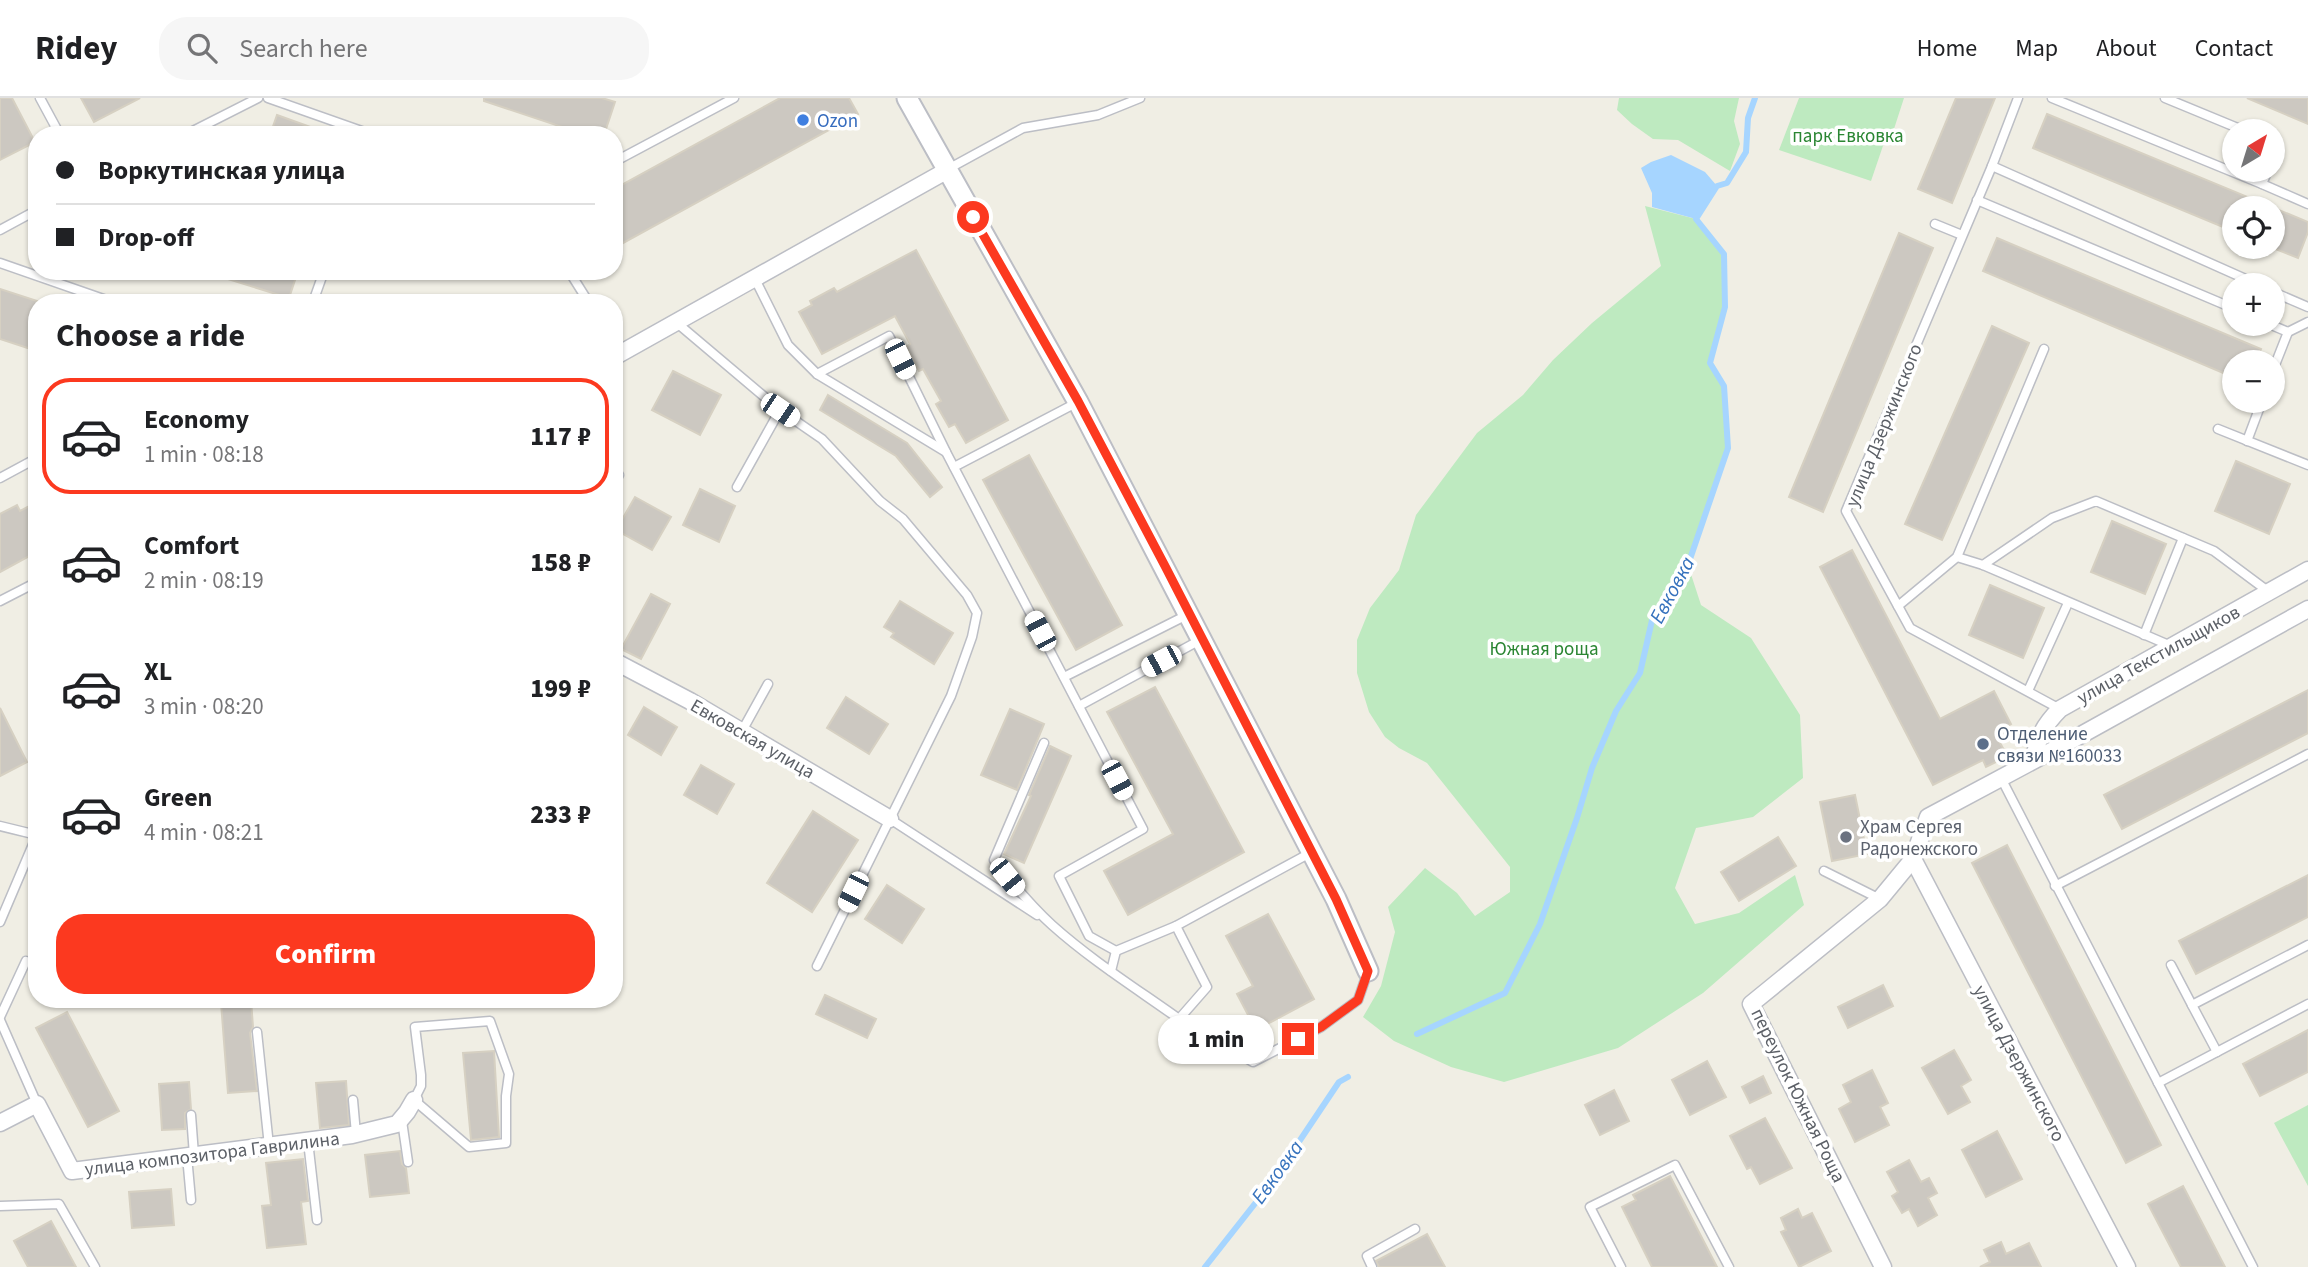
<!DOCTYPE html>
<meta charset="utf-8">
<style>
body{margin:0;font-family:"Source Sans 3",sans-serif;background:#f6f6f6;color:#202124;height:100vh;display:flex;flex-direction:column;font-size:26px;white-space:nowrap}
*{box-sizing:border-box;margin:0}
p{font-size:23px;color:#757577}
.icon{flex:none;width:38px;height:38px;fill:none;stroke:currentColor;stroke-width:2;stroke-linecap:round;stroke-linejoin:round}
.map{position:relative;flex:1;overflow:hidden}
.side{position:absolute;left:28px;top:196px;width:595px;height:714px;display:flex;flex-direction:column;background:#fff;border-radius:28px;box-shadow:0 2px 5px #0004}
.side>*{flex:none}
.top-card{position:absolute;left:28px;top:28px;width:595px;height:154px;border-radius:28px;box-shadow:0 2px 5px #0004;display:grid;align-content:center;height:154px;padding:0 28px;background:#fff}
.needle{width:46px;rotate:38deg}
.buttons{position:absolute;left:2222px;top:21px;display:grid;gap:14px}
.buttons a{display:grid;place-items:center;width:63px;height:63px;border-radius:50%;background:#fff;box-shadow:0 2px 5px #0004;font-size:35px}
.end{position:absolute;width:32px;height:32px;margin:-16px;border:9px solid #fc391f;background:#fff;box-shadow:0 0 0 4px #fff}
.from{border-radius:50%}
.bubble{position:absolute;height:49px;border-radius:24px;background:#fff;box-shadow:0 2px 5px #0004;font-size:23px;font-weight:800;line-height:49px;text-align:center}
.car{position:absolute;width:21px;height:42px;margin:-21px -10px;border-radius:9px;box-shadow:0 0 5px 2px #0007;background:linear-gradient(#fff 24%,#345 0 40%,#fff 0 76%,#345 0 86%,#fff 0)}
.top-card b{display:flex;align-items:center;gap:24px;height:66px;font-size:26px}
.top-card b+b{border-top:2px solid #e0e0e0}
.top-card i{width:18px;height:18px;background:#202124}
ul{padding:0;list-style:none}
li{display:flex;align-items:center;gap:21px;height:116px;margin:0 14px 10px;padding:0 14px;border:4px solid transparent;border-radius:28px}
li div{flex:1}
li b{display:block;font-size:26px}
li em{font-style:normal;font-weight:800}
li.active{border-color:#fc391f}
li>.icon{width:63px;height:63px;stroke-width:1.5}
h2{padding:0 28px;font-size:32px;line-height:84px}
.cta{display:flex;gap:14px;margin-top:auto;padding:14px 28px}
.cta a{flex:1;height:80px;border-radius:28px;background:#fc391f;color:#fff;font-size:28px;font-weight:800;line-height:80px;text-align:center}
header{display:flex;align-items:center;gap:42px;box-sizing:border-box;height:98px;padding:0 35px;background:#fff;border-bottom:2px solid #e0e0e0}
header strong{font-size:33px}
nav{display:flex;gap:38px;margin-inline-start:auto;font-size:24px}
.search{width:490px;height:63px;background:#f6f6f6;display:flex;align-items:center;gap:18px;box-sizing:border-box;padding:0 24px;border-radius:28px;color:#757577;font-size:26px}
.map>svg:first-child{display:block}
</style>
<header>
<strong>Ridey</strong>
<div class="search"><svg class="icon" aria-label="search" viewBox="0 0 24 24"><circle cx="10" cy="10" r="6"/><path d="M15 15l6 6"/></svg>Search here</div>
<nav><a>Home</a><a>Map</a><a>About</a><a>Contact</a></nav>
</header>
<div class="map">
<svg width="2308" height="1169" viewBox="0 0 2308 1169">
<rect width="100%" height="100%" fill="#f0eee4"/>
<!-- green -->
<g fill="#beeac0">
<polygon points="1619,0 1739,0 1734,23 1740,46 1730,73 1678,42 1653,41 1632,26 1617,12"/>
<polygon points="1799,0 1904,0 1893,34 1886,39 1871,83 1779,52"/>
<polygon points="1645,108 1696,121 1724,156 1725,209 1710,265 1724,288 1728,350 1688,467 1701,507 1751,540 1800,617 1803,680 1753,719 1696,730 1675,790 1695,826 1739,815 1795,777 1804,807 1703,895 1618,950 1504,984 1451,969 1394,943 1363,919 1381,888 1395,834 1388,809 1425,770 1457,795 1475,818 1510,794 1510,769 1427,665 1399,650 1385,639 1369,614 1357,575 1357,542 1370,510 1399,472 1416,417 1477,335 1523,297 1553,262 1592,225 1661,168"/>
<polygon points="2308,1007 2308,1088 2274,1025"/>
</g>
<!-- water -->
<polygon fill="#a6d5ff" points="1671,57 1705,74 1717,88 1696,121 1652,109 1652,95 1641,70 1651,64"/>
<g fill="none" stroke-linecap="round" stroke-linejoin="round">
<!-- stream -->
<g stroke="#a6d5ff" stroke-width="6">
<polyline points="1417,936 1505,895 1540,826 1577,720 1592,670 1616,613 1640,575 1653,518 1688,467 1728,350 1724,288 1710,265 1725,209 1724,156 1696,121 1717,88 1727,85 1746,54 1748,20 1755,0"/>
<polyline points="1205,1169 1272,1084 1339,984 1348,979"/>
</g>
</g>
<!-- building -->
<g fill="#ccc8c1" stroke="#d6d0c2" stroke-width="2">
<polygon points="0,0 12,0 35,44 0,62"/>
<polygon points="81,0 140,0 94,24"/>
<polygon points="484,0 602,0 615,4 604,37 586,37 484,3"/>
<polygon points="780,0 849,0 858,16 614,150 614,91"/>
<polygon points="1956,0 1995,0 1952,105 1918,91"/>
<polygon points="2247,0 2308,0 2308,26"/>
<polygon points="2047,16 2308,124 2308,134 2298,160 2273,150 2273,110 2235,110 2235,134 2033,50"/>
<polygon points="277,17 327,35 327,37 270,37"/>
<polygon points="1899,135 1933,150 1823,414 1789,399"/>
<polygon points="1997,140 2261,251 2255,264 2235,264 2235,280 1983,173"/>
<polygon points="916,152 1008,322 966,345 955,326 949,329 936,306 941,303 923,271 919,273 906,249 910,246 895,218 822,256 799,214 812,207 810,203 834,190 837,194"/>
<polygon points="215,173 298,173 289,200 215,177"/>
<polygon points="0,191 37,203 37,253 0,241"/>
<polygon points="1992,228 2029,245 1942,442 1905,426"/>
<polygon points="673,273 721,297 700,337 652,312"/>
<polygon points="828,297 907,345 942,389 930,399 896,358 820,312"/>
<polygon points="1029,357 1122,527 1076,552 983,382"/>
<polygon points="2236,363 2290,386 2269,436 2215,413"/>
<polygon points="700,391 735,408 719,444 683,427"/>
<polygon points="635,399 671,419 652,452 616,432"/>
<polygon points="37,404 37,454 0,474 0,416 17,407 20,413"/>
<polygon points="2112,423 2166,446 2145,496 2091,474"/>
<polygon points="1852,452 1940,621 1994,593 2011,626 2004,630 2008,639 1999,643 2004,652 1997,655 2000,662 1986,669 1983,662 1933,687 1820,469"/>
<polygon points="1990,487 2044,510 2023,560 1969,537"/>
<polygon points="651,496 670,506 641,561 621,551"/>
<polygon points="900,503 953,535 934,566 891,539 894,535 884,529"/>
<polygon points="1155,589 1244,754 1128,817 1104,773 1173,736 1107,614"/>
<polygon points="2308,592 2308,635 2122,731 2104,697"/>
<polygon points="846,599 888,626 869,656 827,630"/>
<polygon points="644,609 677,629 661,657 628,637"/>
<polygon points="0,610 27,664 0,678"/>
<polygon points="1010,611 1044,626 1017,692 981,677"/>
<polygon points="1050,648 1071,658 1024,765 1004,756 1031,698 1029,697"/>
<polygon points="701,667 734,686 717,716 684,697"/>
<polygon points="1855,697 1867,756 1832,763 1820,704"/>
<polygon points="813,713 858,742 812,814 767,785"/>
<polygon points="1778,739 1796,768 1739,803 1721,774"/>
<polygon points="2007,747 2161,1047 2126,1065 1972,765"/>
<polygon points="2308,777 2308,819 2196,876 2179,843"/>
<polygon points="887,787 924,811 902,845 865,821"/>
<polygon points="1268,816 1314,901 1256,932 1237,896 1253,888 1226,838"/>
<polygon points="1883,887 1893,908 1848,930 1838,909"/>
<polygon points="825,897 876,921 867,940 816,916"/>
<polygon points="251,902 253,929 250,935 257,993 228,995 221,905"/>
<polygon points="67,914 119,1013 88,1029 36,930"/>
<polygon points="2308,932 2308,974 2260,998 2243,966"/>
<polygon points="1954,952 1971,982 1961,988 1970,1004 1948,1016 1922,970"/>
<polygon points="494,953 499,1039 471,1042 463,955"/>
<polygon points="1707,963 1726,999 1690,1017 1672,982"/>
<polygon points="1872,972 1888,1005 1880,1009 1889,1027 1855,1044 1839,1011 1851,1004 1843,987"/>
<polygon points="1763,978 1771,995 1750,1005 1742,989"/>
<polygon points="346,983 349,1027 320,1030 316,985"/>
<polygon points="189,984 191,1011 185,1015 185,1031 162,1032 159,986"/>
<polygon points="1614,992 1629,1023 1600,1037 1585,1007"/>
<polygon points="1765,1020 1792,1070 1760,1086 1751,1069 1747,1071 1730,1038"/>
<polygon points="1997,1033 2022,1081 1986,1099 1962,1052"/>
<polygon points="400,1053 402,1066 406,1070 409,1095 370,1099 365,1057"/>
<polygon points="303,1061 308,1103 301,1104 306,1146 267,1150 262,1108 271,1107 266,1065"/>
<polygon points="1909,1062 1921,1084 1929,1080 1937,1095 1928,1100 1937,1117 1918,1128 1909,1111 1902,1115 1892,1098 1898,1094 1887,1074"/>
<polygon points="1670,1078 1687,1111 1717,1169 1652,1169 1622,1109 1636,1102 1633,1097"/>
<polygon points="2183,1088 2225,1169 2181,1169 2148,1106"/>
<polygon points="171,1091 174,1127 132,1130 129,1094"/>
<polygon points="1798,1111 1802,1120 1812,1115 1831,1153 1799,1169 1781,1134 1786,1132 1781,1120"/>
<polygon points="51,1123 76,1169 28,1169 14,1143"/>
<polygon points="1427,1136 1445,1169 1379,1169 1376,1163"/>
<polygon points="2001,1144 2006,1156 2029,1145 2041,1169 1980,1169 1990,1164 1984,1152"/>
</g>
<g fill="none" stroke-linecap="round" stroke-linejoin="round">
<defs>
<g id="service">
<polyline points="40,0 60,37"/>
<polyline points="268,0 373,37"/>
<polyline points="2018,0 1992,68 1846,413 1910,530 2060,611"/>
<polyline points="2052,0 2262,86"/>
<polyline points="2165,0 2245,33"/>
<polyline points="185,37 258,0"/>
<polyline points="2273,45 2278,47 2273,58"/>
<polyline points="614,64 734,0"/>
<polyline points="1992,68 2259,187"/>
<polyline points="948,71 1023,30 1098,17 1140,0"/>
<polyline points="2268,72 2262,86 2308,106"/>
<polyline points="1977,102 2235,211"/>
<polyline points="1935,126 1962,137"/>
<polyline points="0,132 37,112"/>
<polyline points="0,165 115,205"/>
<polyline points="569,173 589,205"/>
<polyline points="755,181 788,247 817,276 946,354 1143,731 1059,778 1089,838 1116,853 1176,828"/>
<polyline points="2273,194 2308,209"/>
<polyline points="313,204 324,173"/>
<polyline points="677,225 780,312 737,389"/>
<polyline points="2269,226 2288,234 2308,224"/>
<polyline points="2273,272 2288,234"/>
<polyline points="817,276 889,238 946,354"/>
<polyline points="780,312 822,341 880,403 903,421 967,497 977,515 972,539 951,598 817,868"/>
<polyline points="2218,331 2308,367"/>
<polyline points="2247,343 2262,303"/>
<polyline points="954,369 1078,304"/>
<polyline points="614,374 619,377 614,384"/>
<polyline points="0,380 37,360"/>
<polyline points="1957,459 1983,467 2171,548"/>
<polyline points="1983,467 2052,420 2096,403 2214,453 2269,494"/>
<polyline points="0,503 37,484"/>
<polyline points="1898,508 1957,459 2044,251"/>
<polyline points="2144,537 2183,440"/>
<polyline points="1064,579 1187,517"/>
<polyline points="2028,593 2068,505"/>
<polyline points="1079,608 1202,541"/>
<polyline points="742,633 768,586"/>
<path d="M1044,645l-50,117c18,23 37,46 58,65 39,35 85,64 127,94"/>
<polyline points="2001,680 2253,1169"/>
<polyline points="890,721 1037,817"/>
<polyline points="0,728 37,737 0,824"/>
<polyline points="1312,754 1176,828 1207,889 1179,921 1253,964 1321,929 1358,902 1368,873"/>
<polyline points="1824,773 1880,801"/>
<polyline points="2055,788 2308,656"/>
<polyline points="2171,867 2192,907"/>
<polyline points="1111,873 1116,853"/>
<polyline points="0,919 26,863"/>
<polyline points="0,922 37,1006"/>
<polygon points="490,923 509,976 506,998 506,1045 469,1049 414,1002 421,988 421,977 415,929"/>
<polyline points="257,934 269,1048"/>
<polyline points="2217,954 2192,907 2308,847"/>
<polyline points="2158,985 2308,906"/>
<polyline points="353,1002 356,1036"/>
<polyline points="191,1017 194,1057"/>
<polyline points="402,1023 408,1064"/>
<polyline points="308,1043 317,1122"/>
<polyline points="187,1058 191,1102"/>
<polyline points="0,1108 59,1106 95,1169"/>
<polyline points="1372,1169 1367,1158 1415,1131"/>
<polyline points="1621,1169 1590,1109 1675,1067 1729,1169"/>
</g>
<g id="minor">
<polyline points="614,259 946,73"/>
<polyline points="614,563 690,603 890,721"/>
<path d="M2034,662c3,-22 10,-35 26,-51l248,-139"/>
<polyline points="1913,761 2127,1169"/>
<polyline points="0,1025 37,1006 72,1073 352,1037 397,1026 407,1014 414,1002"/>
<polyline points="1883,1169 1751,906 1880,801 1913,761 1928,719 2072,642 2308,511"/>
</g>
<polyline id="tertiary" points="907,0 1078,304 1336,801 1368,873"/>
</defs>
<!-- service casing -->
<use href="#service" stroke="#bcbec5" stroke-width="11"/>
<!-- minor casing -->
<use href="#minor" stroke="#bcbec5" stroke-width="19"/>
<!-- tertiary casing -->
<use href="#tertiary" stroke="#bcbec5" stroke-width="23"/>
<!-- service -->
<use href="#service" stroke="#fff" stroke-width="8"/>
<!-- minor -->
<use href="#minor" stroke="#fff" stroke-width="16"/>
<!-- tertiary -->
<use href="#tertiary" stroke="#fff" stroke-width="19"/>
</g>
<g fill="none" stroke-linecap="round" stroke-linejoin="round">
<!-- route -->
<polyline stroke="#fc391f" stroke-width="9" points="973,119 1078,303 1165,468 1336,801 1368,873 1358,902 1321,929 1298,941"/>
</g>
<!-- markers -->
<circle fill="#3f7fe0" stroke="#fff" stroke-width="2.5" cx="803" cy="22" r="7"/>
<circle fill="#5c6f8a" stroke="#fff" stroke-width="2.5" cx="1983" cy="646" r="7"/>
<circle fill="#6b7280" stroke="#fff" stroke-width="2.5" cx="1846" cy="739" r="7"/>
<g text-anchor="middle" stroke-width="7" stroke-linejoin="round" paint-order="stroke">
<!-- shop labels -->
<g font-size="19" fill="#366cbe" stroke="#fff" text-anchor="start">
<text x="817" y="29">Ozon</text>
</g>
<!-- park labels -->
<g font-size="19" fill="#2b8633" stroke="#fff">
<text x="1848" y="44">парк Евковка</text>
<text x="1544" y="557">Южная роща</text>
</g>
<!-- street labels -->
<g font-size="19" fill="#5c6067" stroke="#fff">
<text transform="translate(1883 327) rotate(-68)" y="7">улица Дзержинского</text>
<text transform="translate(2158 556) rotate(-29)" y="7">улица Текстильщиков</text>
<text transform="translate(753 640) rotate(30)" y="7">Евковская улица</text>
<text transform="translate(2020 965) rotate(62)" y="7">улица Дзержинского</text>
<text transform="translate(1799 997) rotate(64)" y="7">переулок Южная Роща</text>
<text transform="translate(212 1055) rotate(-7)" y="7">улица композитора Гаврилина</text>
</g>
<!-- service labels -->
<g font-size="19" fill="#4e5e75" stroke="#fff" text-anchor="start">
<text x="1997" y="642">Отделение<tspan x="1997" dy="22">связи №160033</tspan></text>
</g>
<!-- worship labels -->
<g font-size="19" fill="#5b616d" stroke="#fff" text-anchor="start">
<text x="1860" y="735">Храм Сергея<tspan x="1860" dy="22">Радонежского</tspan></text>
</g>
<!-- water labels -->
<g font-size="21" font-style="italic" fill="#3672bd" stroke="#fff">
<text transform="translate(1672 492) rotate(-62)" y="7">Евковка</text>
<text transform="translate(1277 1074) rotate(-54)" y="7">Евковка</text>
</g>
</g>
</svg>
<div class="buttons">
<a><svg class="needle" viewBox="-14 -14 28 28"><path d="M0-13l5 13h-10z" fill="#e53935"/><path d="M0 13l5-13h-10z" fill="#757577"/></svg></a>
<a><svg class="icon" aria-label="locate" viewBox="0 0 24 24"><circle cx="12" cy="12" r="6"/><path d="M12 2v4M12 18v4M2 12h4M18 12h4"/></svg></a>
<a>+</a>
<a>−</a>
</div>
<i class="end from" style="left:973px;top:119px"></i>
<i class="end" style="left:1298px;top:941px"></i>
<div class="bubble" style="left:1158px;top:917px;width:116px">1 min</div>
<i class="car" style="left:900px;top:261px;rotate:154deg"></i>
<i class="car" style="left:780px;top:312px;rotate:124deg"></i>
<i class="car" style="left:1040px;top:533px;rotate:332deg"></i>
<i class="car" style="left:1161px;top:563px;rotate:242deg"></i>
<i class="car" style="left:1117px;top:682px;rotate:152deg"></i>
<i class="car" style="left:1007px;top:779px;rotate:141deg"></i>
<i class="car" style="left:853px;top:794px;rotate:206deg"></i>
<div class="top-card">
<b><i class="from"></i>Воркутинская улица</b>
<b><i></i>Drop-off</b>
</div>
<section class="side">
<h2>Choose a ride</h2>
<ul>
<li class="active"><svg class="icon" aria-label="car" viewBox="0 0 24 24"><path d="M5 17H2v-5l4-1 3-4h7l3 4 3 1v5h-3M9 17h6M6 11h13"/><circle cx="7" cy="17" r="2"/><circle cx="17" cy="17" r="2"/></svg><div><b>Economy</b><p>1 min · 08:18</p></div><em>117 ₽</em></li>
<li><svg class="icon" aria-label="car" viewBox="0 0 24 24"><path d="M5 17H2v-5l4-1 3-4h7l3 4 3 1v5h-3M9 17h6M6 11h13"/><circle cx="7" cy="17" r="2"/><circle cx="17" cy="17" r="2"/></svg><div><b>Comfort</b><p>2 min · 08:19</p></div><em>158 ₽</em></li>
<li><svg class="icon" aria-label="car" viewBox="0 0 24 24"><path d="M5 17H2v-5l4-1 3-4h7l3 4 3 1v5h-3M9 17h6M6 11h13"/><circle cx="7" cy="17" r="2"/><circle cx="17" cy="17" r="2"/></svg><div><b>XL</b><p>3 min · 08:20</p></div><em>199 ₽</em></li>
<li><svg class="icon" aria-label="car" viewBox="0 0 24 24"><path d="M5 17H2v-5l4-1 3-4h7l3 4 3 1v5h-3M9 17h6M6 11h13"/><circle cx="7" cy="17" r="2"/><circle cx="17" cy="17" r="2"/></svg><div><b>Green</b><p>4 min · 08:21</p></div><em>233 ₽</em></li>
</ul>
<div class="cta"><a>Confirm</a></div>
</section>
</div>
